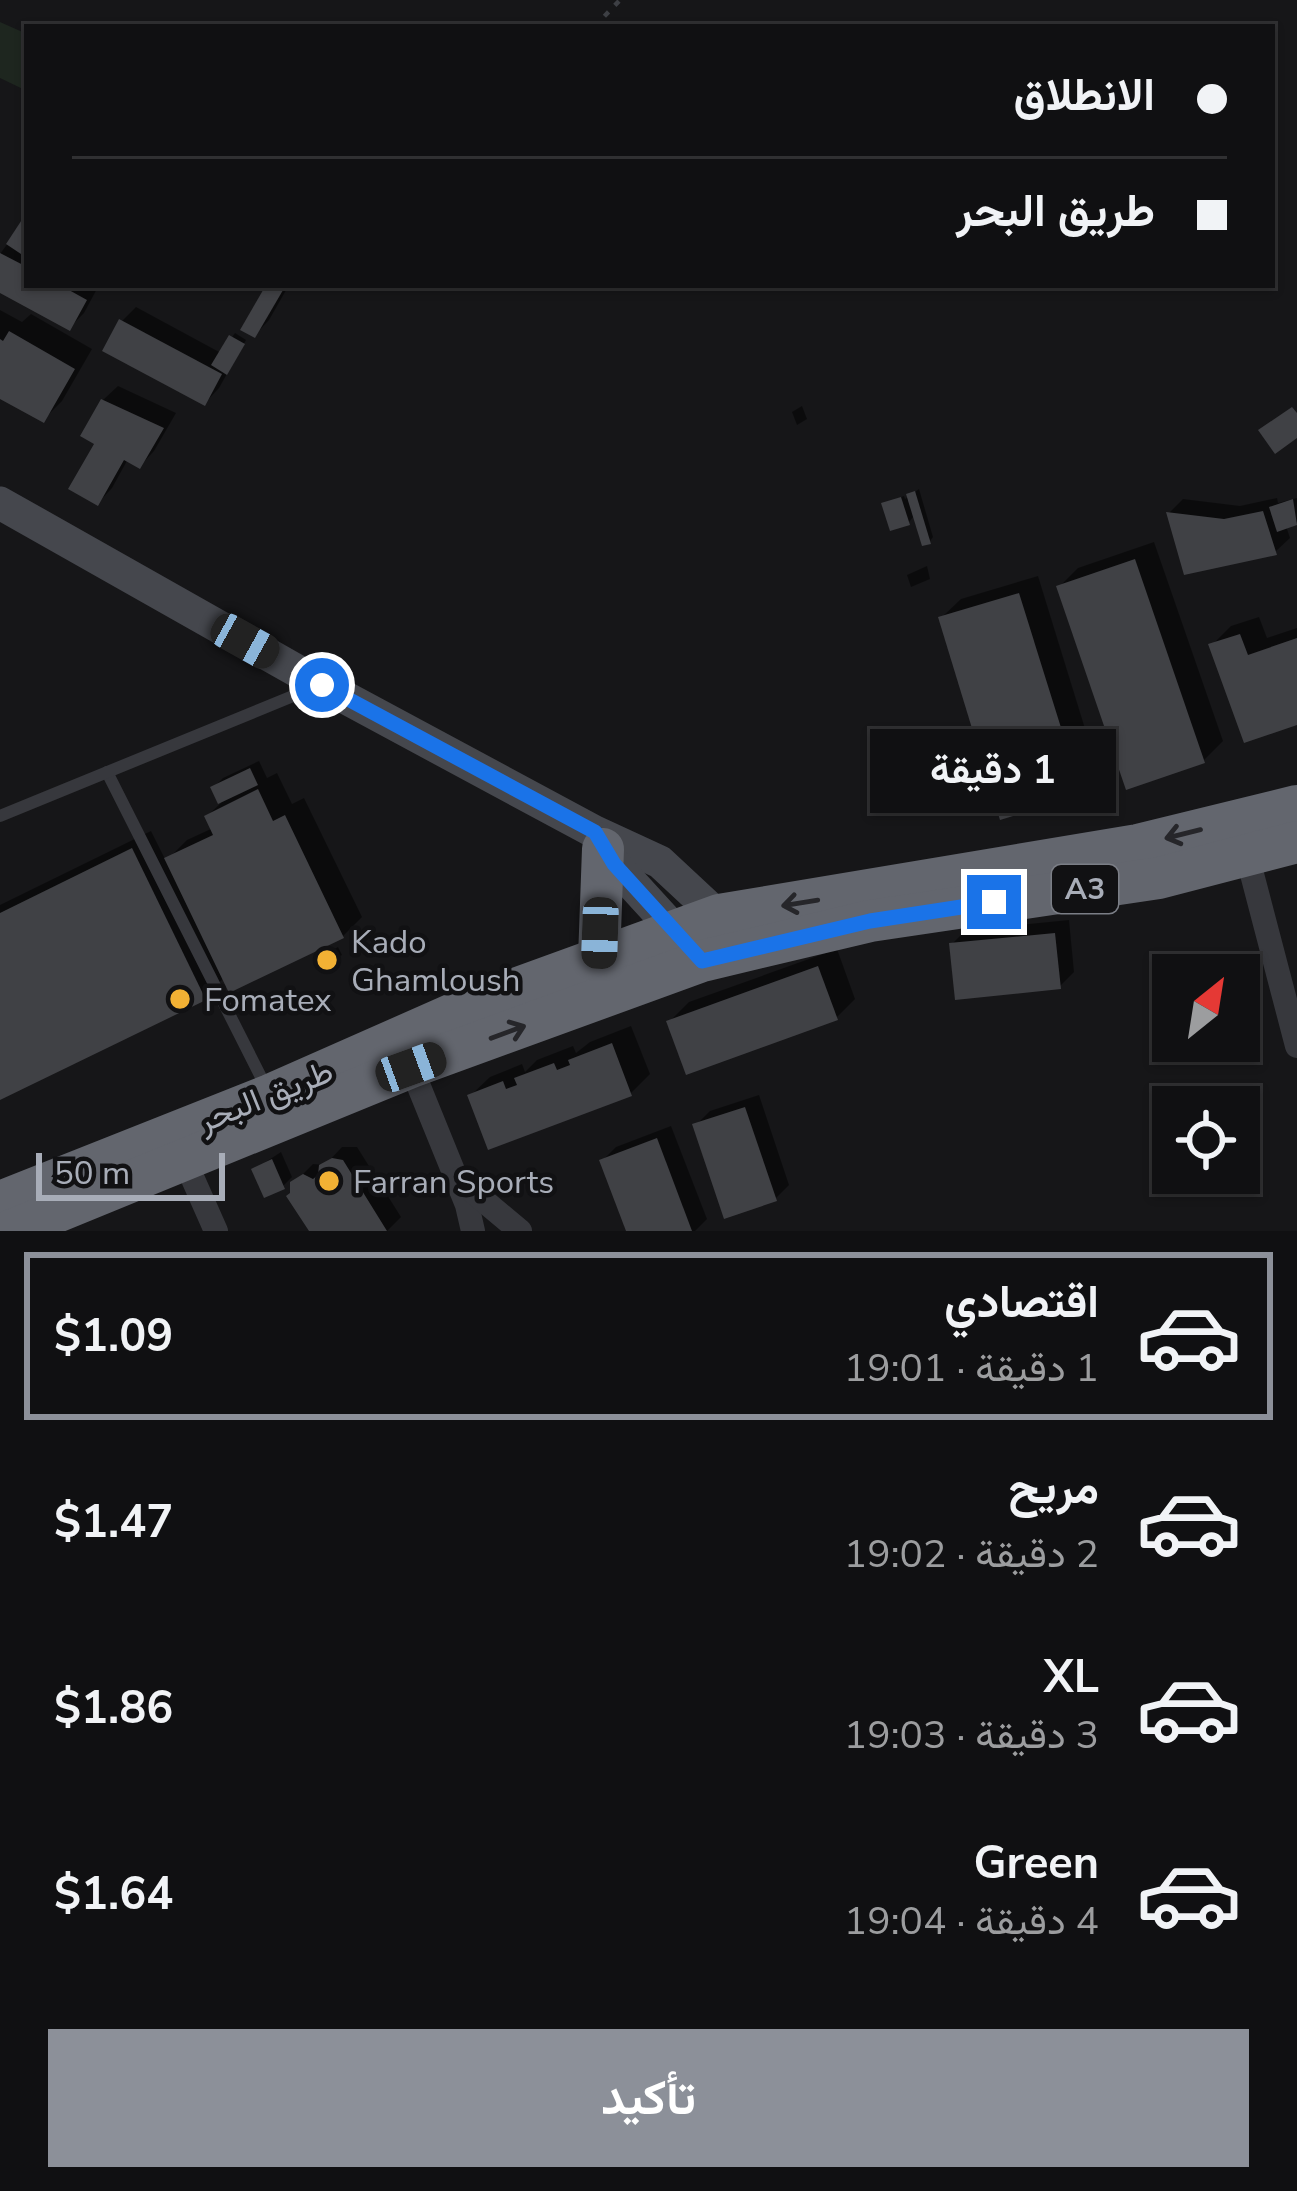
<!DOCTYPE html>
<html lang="ar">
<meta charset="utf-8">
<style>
body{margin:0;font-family:"Nunito Sans",Vazirmatn,sans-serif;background:#1e1e20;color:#f1f3f6;direction:rtl;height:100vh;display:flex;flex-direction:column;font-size:45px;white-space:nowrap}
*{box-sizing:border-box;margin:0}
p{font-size:39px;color:#9c9d9f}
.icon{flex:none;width:66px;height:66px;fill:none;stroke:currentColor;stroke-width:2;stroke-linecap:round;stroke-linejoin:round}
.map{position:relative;height:1231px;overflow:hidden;direction:ltr}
.side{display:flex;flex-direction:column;background:#101012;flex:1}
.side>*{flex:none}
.top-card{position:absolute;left:24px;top:24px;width:1251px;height:264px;border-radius:0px;box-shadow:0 3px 9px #0004,0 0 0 3px #303032;direction:rtl;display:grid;align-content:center;height:264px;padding:0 48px;background:#101012}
.needle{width:78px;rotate:30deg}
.controls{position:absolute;left:1152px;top:954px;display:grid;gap:24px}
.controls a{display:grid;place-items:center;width:108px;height:108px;border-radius:0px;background:#101012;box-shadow:0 3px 9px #0004,0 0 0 3px #303032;font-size:60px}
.scale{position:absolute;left:36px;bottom:30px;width:189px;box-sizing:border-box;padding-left:12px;border:6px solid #a8adb8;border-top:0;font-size:33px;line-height:42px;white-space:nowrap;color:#a8adb8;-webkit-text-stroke:9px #111113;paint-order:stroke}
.end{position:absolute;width:54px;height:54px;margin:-27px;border:15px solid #1a73e8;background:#fff;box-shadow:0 0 0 6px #fff}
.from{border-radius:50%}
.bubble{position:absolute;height:84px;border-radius:0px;background:#101012;box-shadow:0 3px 9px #0004,0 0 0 3px #303032;font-size:39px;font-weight:700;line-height:84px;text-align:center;direction:rtl}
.car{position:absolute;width:36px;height:72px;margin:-36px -18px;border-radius:15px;box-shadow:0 0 9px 3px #0007;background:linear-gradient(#222 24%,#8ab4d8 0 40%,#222 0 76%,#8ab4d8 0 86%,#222 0)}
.top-card b{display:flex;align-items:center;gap:42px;height:114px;font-size:45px}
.top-card b+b{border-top:3px solid #303032}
.top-card i{width:30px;height:30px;background:#f1f3f6}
ul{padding:21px 0 0;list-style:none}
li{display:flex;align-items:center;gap:36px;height:168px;margin:0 24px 18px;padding:0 24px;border:6px solid transparent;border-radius:0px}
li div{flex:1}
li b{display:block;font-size:45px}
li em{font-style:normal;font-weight:700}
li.selected{border-color:#8c9099}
li>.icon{width:108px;height:108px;stroke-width:1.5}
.action{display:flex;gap:24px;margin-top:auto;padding:24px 48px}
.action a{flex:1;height:138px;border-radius:0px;background:#8c9099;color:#fff;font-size:48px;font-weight:700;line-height:138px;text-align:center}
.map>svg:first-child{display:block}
</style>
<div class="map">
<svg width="1297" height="1231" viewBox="0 0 1297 1231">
<rect width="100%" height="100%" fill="#161618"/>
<!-- green -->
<polygon fill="#1e261f" points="0,22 27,34 27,91 0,78"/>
<!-- shadow -->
<g fill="#0007">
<polygon points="27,217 27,285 99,285 84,313 70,327 0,290 0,254"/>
<polygon points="269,285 289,285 269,320 255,335"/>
<polygon points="136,307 221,353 235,333 246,340 219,388 205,403 122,321"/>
<polygon points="0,310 22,322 31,314 92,349 62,401 43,420 0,395"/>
<polygon points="118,386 176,413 154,451 140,466 128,459 112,488 98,503 103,400"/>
<polygon points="802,406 807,419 797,425 792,412"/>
<polygon points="919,489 933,537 930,541 915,515 908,523 884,504 904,496 905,499"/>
<polygon points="1277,498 1278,503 1297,498 1297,522 1286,526 1290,538 1275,552 1169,513 1183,499 1240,506"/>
<polygon points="1154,542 1223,741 1204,760 1059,587 1078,568"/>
<polygon points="927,566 930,579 911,587 907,575"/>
<polygon points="1038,576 1099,774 1080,793 941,618 961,599"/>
<polygon points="1259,617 1267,638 1297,628 1297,722 1212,645 1231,626"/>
<polygon points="259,761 267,778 277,773 292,804 304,798 362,917 343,936 225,977 204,997 0,1097 0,905 151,831 166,861 187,840 213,828 207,816 221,803 214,787 223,778"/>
<polygon points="1069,920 1074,972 1060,986 952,944 966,930"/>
<polygon points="338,947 342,955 325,965 321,957"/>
<polygon points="837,949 855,999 836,1018 669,1022 689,1002"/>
<polygon points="631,1026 650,1074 631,1093 470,1096 490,1077 522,1064 525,1072 537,1060 573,1046 576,1053 590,1042"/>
<polygon points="759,1095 789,1185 775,1199 696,1125 710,1111"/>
<polygon points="671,1126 707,1219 695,1231 629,1231 602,1161 616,1147"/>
<polygon points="342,1147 357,1147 401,1217 387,1231 312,1231 290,1195 298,1179 313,1164 325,1165"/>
<polygon points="281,1152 292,1177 283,1186 255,1169"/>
</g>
<!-- building -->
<g fill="#404145">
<polygon points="27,212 27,258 6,244"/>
<polygon points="0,253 27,267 27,285 60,285 87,300 70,331 0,293"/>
<polygon points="266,285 286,285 255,338 240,330"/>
<polygon points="119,319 222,374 205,406 102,351"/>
<polygon points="9,331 75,369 44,423 0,399 0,339 3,341"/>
<polygon points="229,335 245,344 227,375 211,365"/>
<polygon points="101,399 164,428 140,469 124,460 98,506 68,489 94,444 80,436"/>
<polygon points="1292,407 1297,413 1297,438 1275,454 1258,430"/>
<polygon points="915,491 931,544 922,546 906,494"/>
<polygon points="901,497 910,525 890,531 881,503"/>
<polygon points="1293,499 1297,525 1277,532 1269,507"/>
<polygon points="1263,511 1277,555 1184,575 1166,512 1224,519"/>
<polygon points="1135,559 1205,763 1126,790 1056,586"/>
<polygon points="1019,593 1082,795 1000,820 938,617"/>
<polygon points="1240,634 1248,655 1297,638 1297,725 1244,743 1208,644"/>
<polygon points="250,768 258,785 218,804 210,787"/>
<polygon points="258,789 273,821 285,815 344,938 229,993 164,858 213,835 204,816"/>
<polygon points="132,848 206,1000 0,1100 0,913"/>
<polygon points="1055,933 1061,989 955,1000 949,943"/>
<polygon points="818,966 838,1020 686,1075 666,1021"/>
<polygon points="612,1043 632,1096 488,1150 467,1095 503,1081 506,1089 517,1085 514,1078 554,1063 557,1070 570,1065 568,1060"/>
<polygon points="745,1107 777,1201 724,1219 692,1124"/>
<polygon points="657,1138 692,1231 626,1231 599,1160"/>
<polygon points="332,1158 343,1160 387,1231 309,1231 286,1196 290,1193 290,1182 303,1174 313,1179 318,1175 319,1165"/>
<polygon points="272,1159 285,1189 264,1198 251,1169"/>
</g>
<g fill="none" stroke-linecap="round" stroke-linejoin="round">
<!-- path -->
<polyline stroke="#3d3f44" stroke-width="4.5" stroke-dasharray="6 9" stroke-linecap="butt" points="594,27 620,0"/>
<!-- lane -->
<g stroke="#37383d" stroke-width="12">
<polyline points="107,772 266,1087"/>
<polyline points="0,816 315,687"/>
</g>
<!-- street -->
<g stroke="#37383d" stroke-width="24">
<polyline points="1247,855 1297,1046"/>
<polyline points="411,1067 467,1205 473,1231"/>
<polyline points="185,1161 216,1231"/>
<polyline points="458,1179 520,1231"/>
</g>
<!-- secondary -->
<g stroke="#45474d" stroke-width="33">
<polyline points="0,503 322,685 595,832 660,862 732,929"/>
<polyline points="599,839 614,864 689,946"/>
</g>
<!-- highway -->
<g stroke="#63666e" stroke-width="42">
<polyline points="599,959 603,849"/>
<polyline points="0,1202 270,1095 485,1000 719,915 1138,845 1297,806"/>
<polyline points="10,1231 411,1067 702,961 870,921 1159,878 1297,842"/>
</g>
</g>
<!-- one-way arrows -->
<defs><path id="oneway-shaft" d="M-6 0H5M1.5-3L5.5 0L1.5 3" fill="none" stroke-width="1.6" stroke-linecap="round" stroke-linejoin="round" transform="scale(3)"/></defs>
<g stroke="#26262a">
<use href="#oneway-shaft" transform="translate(1183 834) rotate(166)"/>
<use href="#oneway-shaft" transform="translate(800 903) rotate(171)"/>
<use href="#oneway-shaft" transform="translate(508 1032) rotate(-20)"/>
</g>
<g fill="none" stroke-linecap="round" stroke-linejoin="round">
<!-- route -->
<polyline stroke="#1a73e8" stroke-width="15" points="322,685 595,832 614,864 702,961 870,921 994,902"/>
</g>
<!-- markers -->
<g fill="#f2b134" stroke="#111113" stroke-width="4.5">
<circle cx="327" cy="960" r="12"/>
<circle cx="180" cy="999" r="12"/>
<circle cx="329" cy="1181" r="12"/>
</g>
<g text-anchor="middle" stroke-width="9" stroke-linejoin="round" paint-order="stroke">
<!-- shield labels -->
<rect fill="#111113" stroke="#7b7e86" stroke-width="3" x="1052" y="865" width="66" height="48" rx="9"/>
<g font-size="30" font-weight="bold" fill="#a8adb8">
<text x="1085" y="899">A3</text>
</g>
<!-- poi labels -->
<g font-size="33" fill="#a8adb8" stroke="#111113" text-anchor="start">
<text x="351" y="953">Kado<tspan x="351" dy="38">Ghamloush</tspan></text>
<text x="204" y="1011">Fomatex</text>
<text x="353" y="1193">Farran Sports</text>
</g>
<!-- street labels -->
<g font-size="33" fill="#a8adb8" stroke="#111113">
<text transform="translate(265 1095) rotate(-22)" y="12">طريق البحر</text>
</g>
</g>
</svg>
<div class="controls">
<a><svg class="needle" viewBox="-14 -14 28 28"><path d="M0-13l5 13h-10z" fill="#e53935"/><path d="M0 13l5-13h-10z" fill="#9c9d9f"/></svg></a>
<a><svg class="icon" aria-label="locate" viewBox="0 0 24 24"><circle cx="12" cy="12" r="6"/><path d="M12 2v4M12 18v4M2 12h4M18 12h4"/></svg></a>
</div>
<div class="scale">50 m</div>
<i class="end from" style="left:322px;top:685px"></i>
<i class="end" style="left:994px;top:902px"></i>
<div class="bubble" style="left:870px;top:729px;width:246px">1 دقيقة</div>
<i class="car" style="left:245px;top:641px;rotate:119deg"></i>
<i class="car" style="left:600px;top:933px;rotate:182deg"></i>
<i class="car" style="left:411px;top:1067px;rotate:70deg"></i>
<div class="top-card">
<b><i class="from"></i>الانطلاق</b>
<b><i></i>طريق البحر</b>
</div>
</div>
<section class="side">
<ul>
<li class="selected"><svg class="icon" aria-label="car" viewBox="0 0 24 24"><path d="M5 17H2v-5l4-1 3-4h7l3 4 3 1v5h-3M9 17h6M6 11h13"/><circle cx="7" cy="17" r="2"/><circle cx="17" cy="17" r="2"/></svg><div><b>اقتصادي</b><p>1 دقيقة · 19:01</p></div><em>$1.09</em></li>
<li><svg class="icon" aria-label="car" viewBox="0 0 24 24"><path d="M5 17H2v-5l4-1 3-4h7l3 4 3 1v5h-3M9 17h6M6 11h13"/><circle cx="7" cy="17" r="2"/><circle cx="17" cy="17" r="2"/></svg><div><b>مريح</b><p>2 دقيقة · 19:02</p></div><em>$1.47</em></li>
<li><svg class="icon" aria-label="car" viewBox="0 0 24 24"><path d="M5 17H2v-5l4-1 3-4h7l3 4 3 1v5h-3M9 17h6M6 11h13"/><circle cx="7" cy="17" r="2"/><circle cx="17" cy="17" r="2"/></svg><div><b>XL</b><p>3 دقيقة · 19:03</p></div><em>$1.86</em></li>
<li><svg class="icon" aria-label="car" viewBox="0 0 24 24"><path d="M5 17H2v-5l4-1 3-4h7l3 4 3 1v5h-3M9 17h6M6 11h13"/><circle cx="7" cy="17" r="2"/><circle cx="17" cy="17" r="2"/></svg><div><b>Green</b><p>4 دقيقة · 19:04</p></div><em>$1.64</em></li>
</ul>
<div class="action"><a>تأكيد</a></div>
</section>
